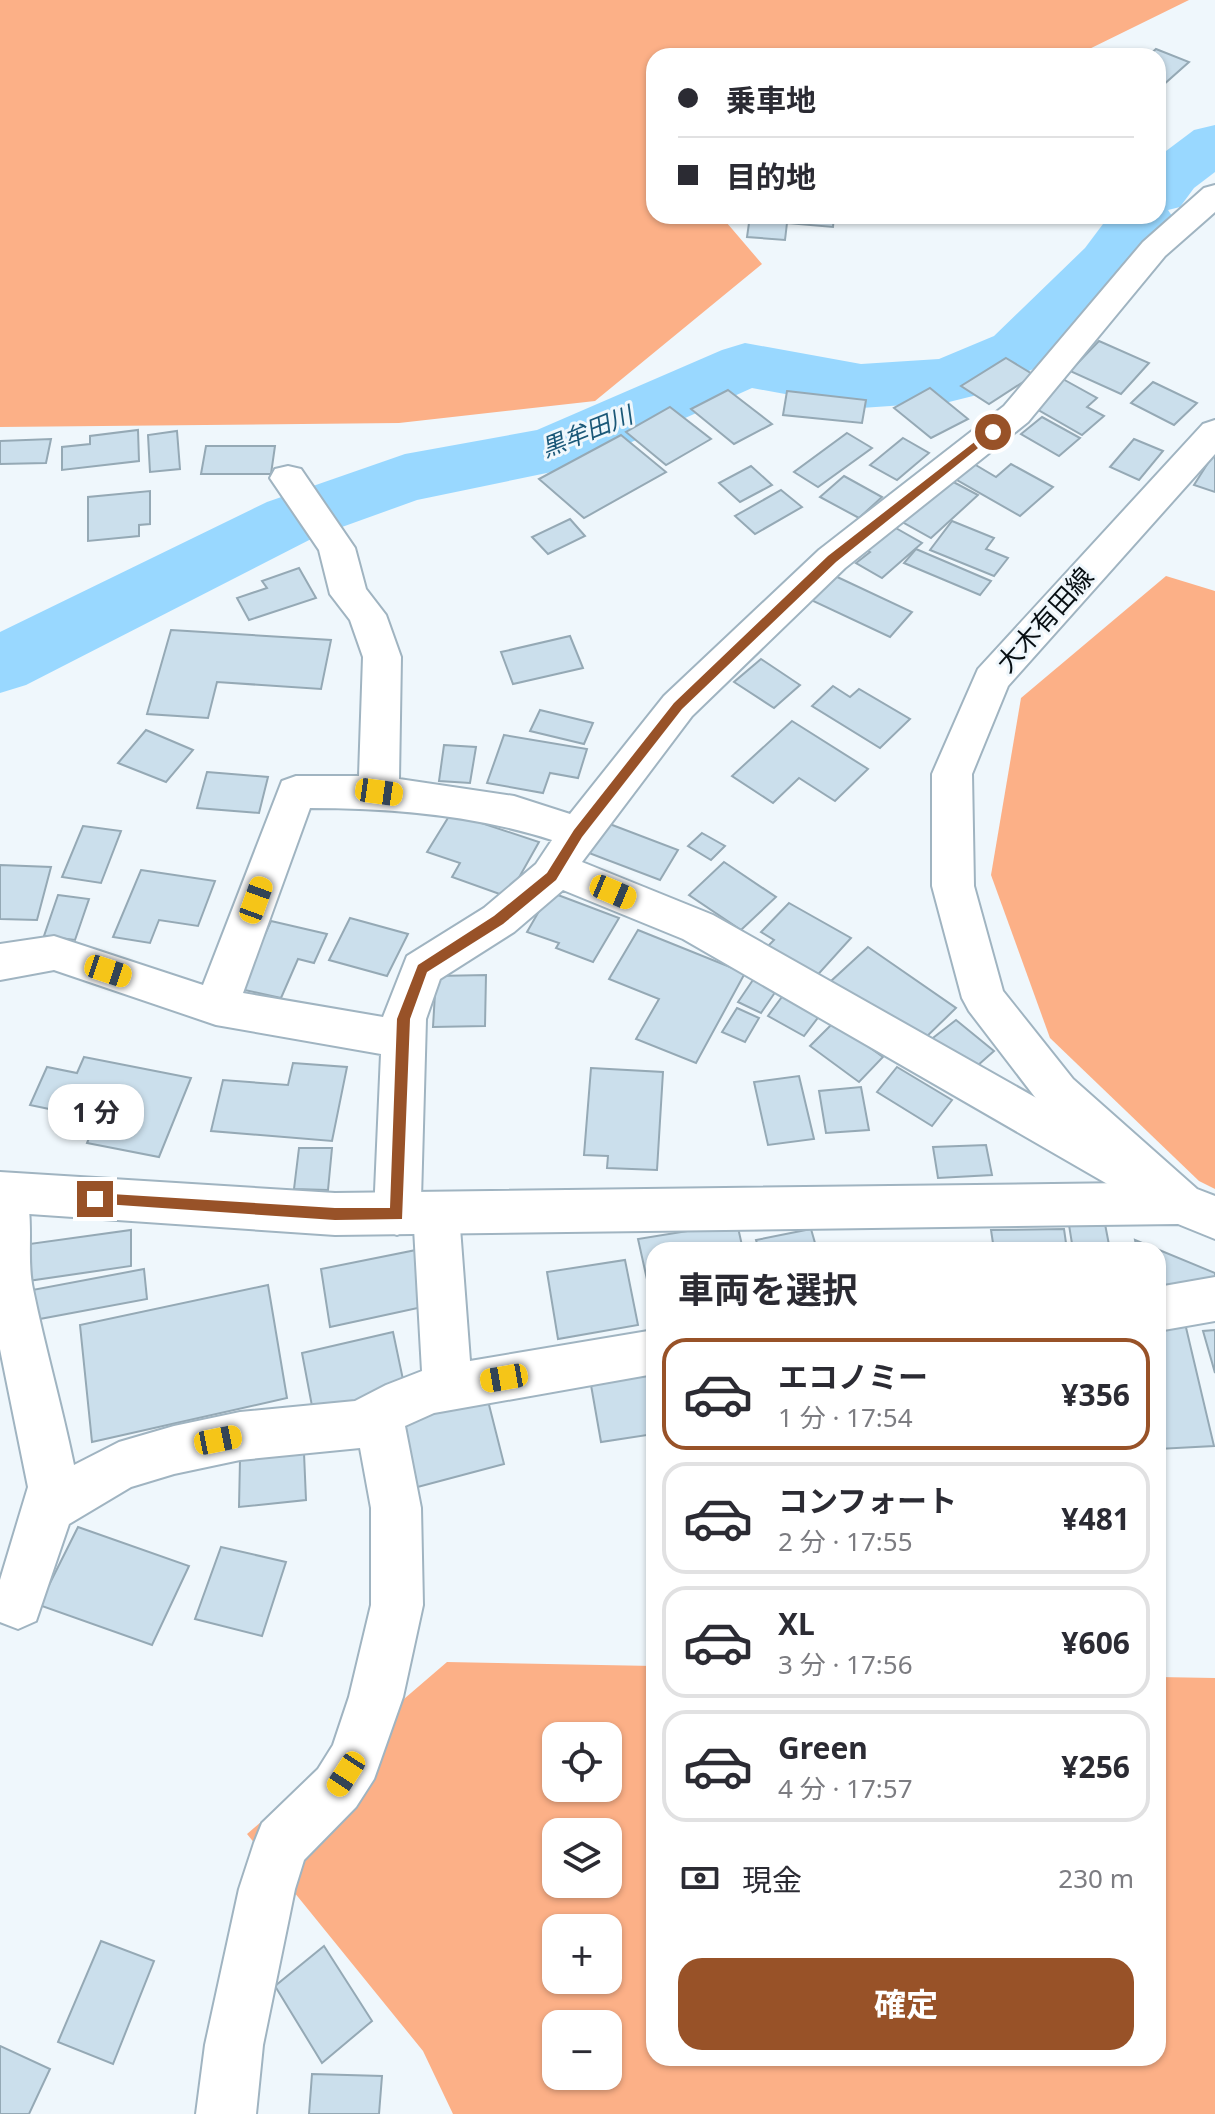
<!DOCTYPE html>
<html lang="ja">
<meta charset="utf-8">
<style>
body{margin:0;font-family:"Noto Sans","Noto Sans JP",sans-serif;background:#f7f7f7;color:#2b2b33;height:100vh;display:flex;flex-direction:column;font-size:30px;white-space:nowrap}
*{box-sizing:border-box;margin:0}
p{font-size:26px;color:#7c7c81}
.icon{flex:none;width:44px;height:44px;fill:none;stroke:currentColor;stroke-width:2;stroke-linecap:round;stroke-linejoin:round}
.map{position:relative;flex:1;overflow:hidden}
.side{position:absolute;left:646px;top:1242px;width:520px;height:824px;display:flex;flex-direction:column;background:#fff;border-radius:24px;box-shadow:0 2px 6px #0004}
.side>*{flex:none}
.hud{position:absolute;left:646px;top:48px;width:520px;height:176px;border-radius:24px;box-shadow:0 2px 6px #0004;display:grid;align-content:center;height:176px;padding:0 32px;background:#fff}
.tools{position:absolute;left:542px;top:1722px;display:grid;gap:16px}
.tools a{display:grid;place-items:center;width:80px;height:80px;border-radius:16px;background:#fff;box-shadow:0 2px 6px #0004;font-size:40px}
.end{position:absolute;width:36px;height:36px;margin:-18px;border:10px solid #985228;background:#fff;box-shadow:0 0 0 4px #fff}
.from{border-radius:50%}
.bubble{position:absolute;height:56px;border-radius:24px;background:#fff;box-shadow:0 2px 6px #0004;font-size:26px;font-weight:700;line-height:56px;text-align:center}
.car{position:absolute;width:24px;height:48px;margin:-24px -12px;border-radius:10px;box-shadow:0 0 6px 2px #0007;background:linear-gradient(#f5c518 24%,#345 0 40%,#f5c518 0 76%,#345 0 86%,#f5c518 0)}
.hud b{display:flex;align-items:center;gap:28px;height:76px;font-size:30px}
.hud b+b{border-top:2px solid #e1e1e2}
.hud i{width:20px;height:20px;background:#2b2b33}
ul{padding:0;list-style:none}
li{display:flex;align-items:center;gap:24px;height:112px;margin:0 16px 12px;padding:0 16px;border:4px solid #e1e1e2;border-radius:24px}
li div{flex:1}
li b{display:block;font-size:30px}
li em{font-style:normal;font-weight:700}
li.on{border-color:#985228}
li>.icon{width:72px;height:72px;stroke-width:1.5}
h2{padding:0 32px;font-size:36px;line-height:96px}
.pay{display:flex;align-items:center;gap:20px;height:88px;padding:0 32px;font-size:30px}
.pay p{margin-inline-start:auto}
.button{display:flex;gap:16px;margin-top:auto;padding:16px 32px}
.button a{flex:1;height:92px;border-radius:24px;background:#985228;color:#fff;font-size:32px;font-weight:700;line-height:92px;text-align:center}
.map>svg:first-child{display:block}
</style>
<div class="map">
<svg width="1215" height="2114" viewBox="0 0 1215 2114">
<rect width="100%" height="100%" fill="#eff7fc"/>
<!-- forest -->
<g fill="#fcb087" fill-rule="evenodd">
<polygon points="0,0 1189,0 1075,56 654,56 654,216 721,216 762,264 595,401 399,423 0,427"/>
<polygon points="1166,576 1215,591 1215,1189 1199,1181 1050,1038 991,875 1021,698"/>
<path d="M447,1662l207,4v392h504v-381l57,1v436h-762l-30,-63 -176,-217zM556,1736h52v52h-52zM556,1832h52v52h-52zM556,1928h52v52h-52zM556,2024h52v52h-52z"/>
</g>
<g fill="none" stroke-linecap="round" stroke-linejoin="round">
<!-- river -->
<polygon fill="#99d8ff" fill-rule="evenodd" points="1215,125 1215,172 1194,188 1180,207 1168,210 1172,216 1129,276 1040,366 973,396 949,402 861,408 752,388 576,467 417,500 317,536 26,685 0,693 0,632 267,502 405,454 537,430 722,350 745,343 861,364 939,359 994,336 1085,248 1109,216 1158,216 1158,157 1194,130"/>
</g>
<!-- building -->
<g fill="#cbdfec" stroke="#95a9b5" stroke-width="2">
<polygon points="1156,49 1189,62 1162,86 1158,84 1158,56 1148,56"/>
<polygon points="750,216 834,216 833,227 787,223 785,240 747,237"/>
<polygon points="1099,341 1149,363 1121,394 1070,371"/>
<polygon points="1006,358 1034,375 989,404 961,386"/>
<polygon points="1061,378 1097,398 1087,407 1104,416 1082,435 1028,404"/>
<polygon points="1153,382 1197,403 1174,425 1131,403"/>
<polygon points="930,388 968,419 931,438 894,408"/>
<polygon points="728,390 772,424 734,444 691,409"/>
<polygon points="787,391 866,400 862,423 783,415"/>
<polygon points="670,407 711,439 666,465 626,432"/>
<polygon points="1042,417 1080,438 1059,456 1021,434"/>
<polygon points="138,430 139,461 62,470 62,447 90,444 90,436"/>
<polygon points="177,431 180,469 150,472 148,435"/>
<polygon points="847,433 872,448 818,487 794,472"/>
<polygon points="621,435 666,472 584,518 539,479"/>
<polygon points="903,438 929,453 897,480 870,465"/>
<polygon points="51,439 46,463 0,464 0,441"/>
<polygon points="1134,439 1163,451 1139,480 1110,467"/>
<polygon points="206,446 275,446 271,474 201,474"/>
<polygon points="1213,455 1215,456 1215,492 1194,485"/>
<polygon points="969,461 996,477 1011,464 1053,487 1020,516 950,476"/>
<polygon points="751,466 772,485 740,502 719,483"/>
<polygon points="844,476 882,497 859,518 820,497"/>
<polygon points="944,477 978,495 931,538 897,519"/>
<polygon points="781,490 802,507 755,534 735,516"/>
<polygon points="150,491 150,524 139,525 139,536 88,541 88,497"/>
<polygon points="570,519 585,536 548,554 532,537"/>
<polygon points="952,521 994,538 986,549 1008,558 994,576 930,550"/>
<polygon points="887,523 922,543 882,578 856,563 870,552 860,546"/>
<polygon points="916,549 991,581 980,595 904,563"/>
<polygon points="299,568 316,598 249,620 237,598 267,588 262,581"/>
<polygon points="833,575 912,612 890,637 811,600"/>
<polygon points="171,630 331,640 321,689 217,682 208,718 147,714"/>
<polygon points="570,636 583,668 513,684 501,652"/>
<polygon points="761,659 800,685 774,708 734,682"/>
<polygon points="833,686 850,697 859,689 910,719 880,748 812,706"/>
<polygon points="540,710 593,723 584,744 530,731"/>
<polygon points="792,721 868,769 835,801 799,778 773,803 732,776"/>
<polygon points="146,730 193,750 166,782 118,763"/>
<polygon points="504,735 587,749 578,778 550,773 543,793 487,783"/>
<polygon points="444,745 476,747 470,783 439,781"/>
<polygon points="207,772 268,777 259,813 197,808"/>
<polygon points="451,813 539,842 508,897 452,877 460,863 427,852"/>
<polygon points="607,823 678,850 660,880 589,853"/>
<polygon points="83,826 121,831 101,883 62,877"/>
<polygon points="702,833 725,846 711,860 688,846"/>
<polygon points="724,862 776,897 741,930 689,895"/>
<polygon points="0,865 51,867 37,920 0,919"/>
<polygon points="141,870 215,881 198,926 159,920 150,943 113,937"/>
<polygon points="550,892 619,918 593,962 556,948 559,943 527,932"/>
<polygon points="58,895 89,899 75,940 44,936"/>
<polygon points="789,903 851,938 813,980 765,949 774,940 761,932"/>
<polygon points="350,918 408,934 387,976 329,960"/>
<polygon points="271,921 327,934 314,963 298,959 281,998 240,989"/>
<polygon points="638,930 745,973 696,1063 636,1039 659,999 609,979"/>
<polygon points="868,947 956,1008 918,1045 830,982"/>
<polygon points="486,975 485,1026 433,1027 436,976"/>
<polygon points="755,977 778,988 761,1013 738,1002"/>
<polygon points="784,994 820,1015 804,1036 768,1016"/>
<polygon points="737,1008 759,1018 745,1042 722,1032"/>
<polygon points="956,1020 994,1051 968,1074 929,1041"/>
<polygon points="834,1022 883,1057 859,1082 810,1046"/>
<polygon points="84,1057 191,1078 159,1157 87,1143 97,1119 30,1105 47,1067 77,1073"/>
<polygon points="293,1063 347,1067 332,1141 211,1131 223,1080 288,1085"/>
<polygon points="897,1067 952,1100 932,1126 877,1092"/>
<polygon points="591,1068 663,1072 657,1170 607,1168 608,1156 584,1155"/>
<polygon points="799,1076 814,1139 768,1145 754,1082"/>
<polygon points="861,1087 869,1130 826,1133 819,1091"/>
<polygon points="986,1145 992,1175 938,1178 933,1147"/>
<polygon points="299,1148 332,1148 328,1190 294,1189"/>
<polygon points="737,1223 743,1250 654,1250 654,1311 638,1239"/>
<polygon points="1105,1224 1110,1250 1073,1250 1069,1225"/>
<polygon points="811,1229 817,1250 759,1250 756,1240"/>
<polygon points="1064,1229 1067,1250 994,1250 991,1230"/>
<polygon points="131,1230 131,1266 21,1282 22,1245"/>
<polygon points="1135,1240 1215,1273 1215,1284 1158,1298 1158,1250 1137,1250"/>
<polygon points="416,1250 427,1306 330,1327 321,1269"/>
<polygon points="625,1260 638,1325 558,1339 547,1272"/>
<polygon points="144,1269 147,1299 29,1321 27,1291"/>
<polygon points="268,1285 287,1398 92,1442 80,1325"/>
<polygon points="1184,1319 1214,1446 1158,1449 1158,1320"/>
<polygon points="1215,1330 1215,1373 1203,1331"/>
<polygon points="393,1332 405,1389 315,1422 302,1353"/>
<polygon points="654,1358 654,1434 601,1442 588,1368"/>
<polygon points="485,1389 504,1464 410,1489 392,1413"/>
<polygon points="304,1453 306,1500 239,1507 240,1460"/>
<polygon points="78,1527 189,1566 152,1645 39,1605"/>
<polygon points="221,1547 286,1562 262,1636 195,1619"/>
<polygon points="101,1941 154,1961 113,2064 58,2042"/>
<polygon points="324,1946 372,2021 322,2063 275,1986"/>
<polygon points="0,2046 50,2069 29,2114 0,2114"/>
<polygon points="312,2074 382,2076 379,2114 309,2114"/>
</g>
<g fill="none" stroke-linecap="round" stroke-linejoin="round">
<defs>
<g id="street">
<path d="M1215,185v27l-50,44 -137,166 -183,146 -153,148 -110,146 131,53 449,254 7,14 -7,14 -16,6 -16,-6 -447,-258 -120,-49 -49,42 -74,47 -14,40 -5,180 15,-6 16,6 7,15 11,147 184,-31v44l-220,39 -29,13 16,82 2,97 -20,92 -29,82 -18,28 -52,53 -9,29 -32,156 -7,69h-60l9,-69 34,-156 15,-46 8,-20 56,-54 15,-24 16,-48 22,-92v-97l-11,-60 -120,12 -66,14 -43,13 -62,37 -33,97 -18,8 -18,-7v-42l28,-93 -28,-138v-175l5,-1 16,6c16,34 4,74 12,110 12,59 29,117 41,176l45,-23 55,-16 66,-14 115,-11 31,-16 36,-14 -8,-143 -17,7 -16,-6 -7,-15 7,-160 -165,-29 -162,-55 -54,10v-36l54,-8 149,49 79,-204 14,-5h63l4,-119 -13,-37 -20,-26 -11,-44 -49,-72 5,-9 13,-3 13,3 54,79 11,41 20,26 15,42 -2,122 115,17 56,18 94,-118 155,-146 185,-144 139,-164 61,-54zM310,808c81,0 165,7 242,32l-16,24 -52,44 -77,48 -24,61 -140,-24z"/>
<polygon points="1215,1277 1215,1321 1158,1331 1158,1287"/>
</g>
<polygon id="secondary" points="1215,420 1215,454 1008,686 972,774 974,886 1003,991 1073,1079 1197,1189 1215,1196 1215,1239 1178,1224 335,1235 0,1212 0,1172 335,1193 1127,1183 1041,1105 969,1011 962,998 932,886 932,774 978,669 1203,424"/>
</defs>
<!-- street casing -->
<use href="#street" stroke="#a0b4c1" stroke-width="4"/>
<!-- secondary casing -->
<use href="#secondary" stroke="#a0b4c1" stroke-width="4"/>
<!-- street -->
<use href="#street" fill="#fff" fill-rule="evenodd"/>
<!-- secondary -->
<use href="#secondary" fill="#fff" fill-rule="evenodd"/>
</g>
<!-- route -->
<polygon fill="#985228" points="990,430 998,432 836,562 682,709 582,837 556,880 503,924 427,972 410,1019 402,1219 335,1220 90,1203 90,1195 95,1193 335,1208 390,1208 397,1019 418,965 494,916 547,873 574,830 674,703 828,556"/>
<g text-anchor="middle" stroke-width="6" stroke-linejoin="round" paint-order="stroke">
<!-- far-water labels -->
<g font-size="24" font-style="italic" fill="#1b5878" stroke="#eff7fc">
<text transform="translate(587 432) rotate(-22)" y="8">黒牟田川</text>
</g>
<!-- street labels -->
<g font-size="26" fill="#080f13" stroke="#eff7fc">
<text transform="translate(1045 620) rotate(-48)" y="9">大木有田線</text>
</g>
</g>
</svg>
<div class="tools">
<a><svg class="icon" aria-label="locate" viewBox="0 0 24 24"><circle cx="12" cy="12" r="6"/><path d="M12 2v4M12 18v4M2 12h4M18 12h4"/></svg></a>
<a><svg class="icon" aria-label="layers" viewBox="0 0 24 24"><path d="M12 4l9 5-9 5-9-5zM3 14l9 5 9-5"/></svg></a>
<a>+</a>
<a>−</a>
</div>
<i class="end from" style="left:993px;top:432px"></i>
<i class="end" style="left:95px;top:1199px"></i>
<div class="bubble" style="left:48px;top:1084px;width:96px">1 分</div>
<i class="car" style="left:379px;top:792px;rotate:98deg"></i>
<i class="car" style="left:613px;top:892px;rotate:113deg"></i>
<i class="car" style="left:256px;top:900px;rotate:20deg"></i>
<i class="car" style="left:108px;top:971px;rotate:108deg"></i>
<i class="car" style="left:504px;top:1378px;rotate:260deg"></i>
<i class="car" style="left:218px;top:1440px;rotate:79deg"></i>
<i class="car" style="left:346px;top:1774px;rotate:213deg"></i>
<div class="hud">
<b><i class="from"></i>乗車地</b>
<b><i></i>目的地</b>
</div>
<section class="side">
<h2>車両を選択</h2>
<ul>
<li class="on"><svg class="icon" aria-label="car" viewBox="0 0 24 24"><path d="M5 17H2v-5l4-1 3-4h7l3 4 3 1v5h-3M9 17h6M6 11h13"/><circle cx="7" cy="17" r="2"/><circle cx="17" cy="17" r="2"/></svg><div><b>エコノミー</b><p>1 分 · 17:54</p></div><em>¥356</em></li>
<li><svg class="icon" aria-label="car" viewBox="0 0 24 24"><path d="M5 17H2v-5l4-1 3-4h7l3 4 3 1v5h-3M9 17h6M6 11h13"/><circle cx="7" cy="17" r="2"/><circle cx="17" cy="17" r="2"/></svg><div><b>コンフォート</b><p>2 分 · 17:55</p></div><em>¥481</em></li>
<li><svg class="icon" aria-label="car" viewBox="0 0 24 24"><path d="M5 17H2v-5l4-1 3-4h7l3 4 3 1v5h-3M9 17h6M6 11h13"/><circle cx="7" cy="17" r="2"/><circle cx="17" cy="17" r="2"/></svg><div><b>XL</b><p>3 分 · 17:56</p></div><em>¥606</em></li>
<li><svg class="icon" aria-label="car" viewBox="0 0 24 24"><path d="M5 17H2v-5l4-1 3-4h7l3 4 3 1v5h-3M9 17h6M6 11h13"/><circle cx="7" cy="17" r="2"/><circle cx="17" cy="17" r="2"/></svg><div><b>Green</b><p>4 分 · 17:57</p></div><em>¥256</em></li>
</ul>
<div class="pay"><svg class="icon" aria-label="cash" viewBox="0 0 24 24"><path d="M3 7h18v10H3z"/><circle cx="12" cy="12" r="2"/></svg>現金<p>230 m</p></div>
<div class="button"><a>確定</a></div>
</section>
</div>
